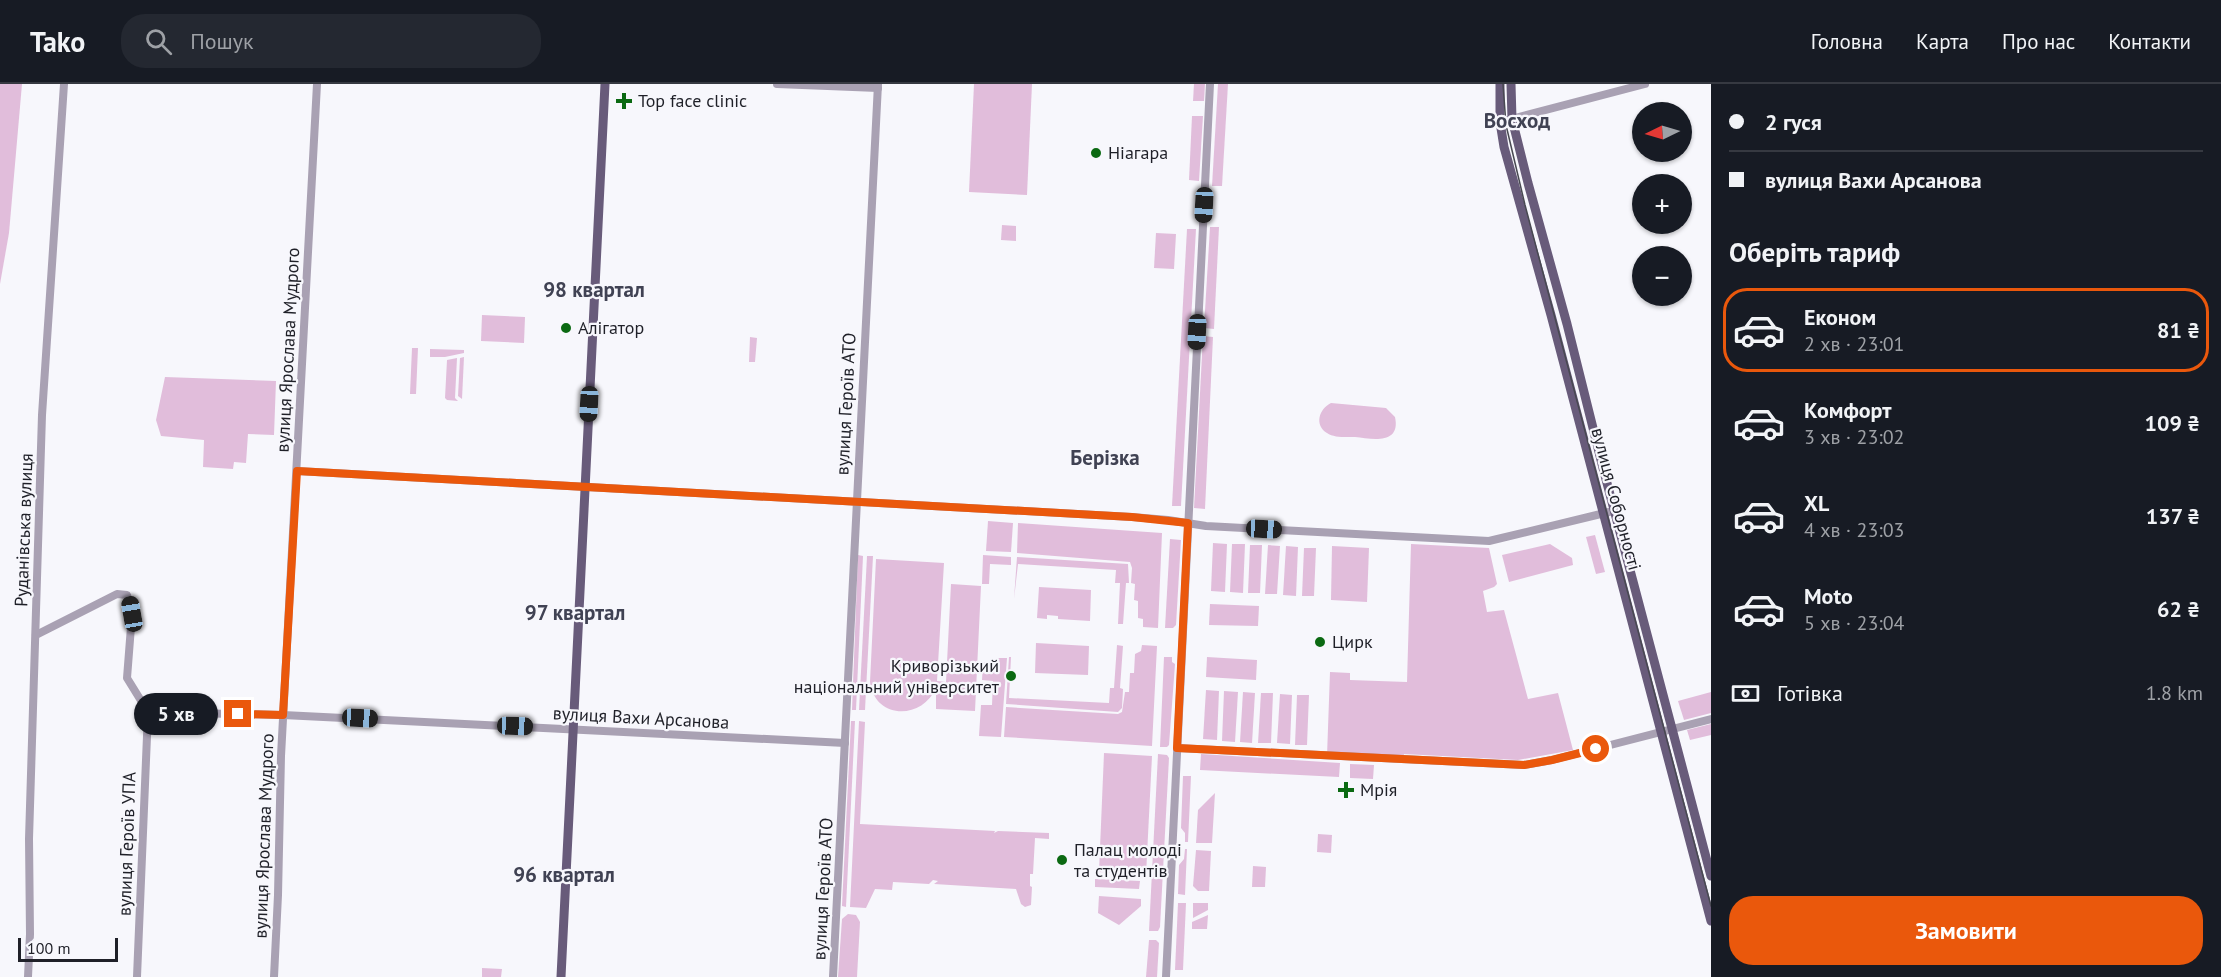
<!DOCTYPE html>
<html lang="uk">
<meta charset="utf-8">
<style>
body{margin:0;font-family:"PT Sans",sans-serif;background:#242831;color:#f1f3f6;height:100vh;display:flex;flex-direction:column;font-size:22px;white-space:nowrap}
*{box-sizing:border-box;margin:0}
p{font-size:20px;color:#9ea1a6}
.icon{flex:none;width:33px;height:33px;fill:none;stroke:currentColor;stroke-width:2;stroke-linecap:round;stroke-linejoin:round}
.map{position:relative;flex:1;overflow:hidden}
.drawer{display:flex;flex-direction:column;background:#171b24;width:510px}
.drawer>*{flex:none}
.top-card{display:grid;align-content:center;height:132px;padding:0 18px;background:#171b24}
.needle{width:39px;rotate:265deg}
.fabs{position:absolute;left:1632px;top:18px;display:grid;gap:12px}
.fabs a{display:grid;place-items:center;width:60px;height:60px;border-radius:50%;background:#171b24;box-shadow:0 2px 4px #0004;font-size:30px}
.scale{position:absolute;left:18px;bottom:15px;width:100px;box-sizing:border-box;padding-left:6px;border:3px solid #1f2028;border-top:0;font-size:16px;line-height:21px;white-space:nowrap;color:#1f2028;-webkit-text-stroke:4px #f7f7fc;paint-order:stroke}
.end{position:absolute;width:27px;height:27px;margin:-14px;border:8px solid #ea580c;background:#fff;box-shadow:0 0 0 3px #fff}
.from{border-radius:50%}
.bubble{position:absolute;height:42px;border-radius:21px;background:#171b24;box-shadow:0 2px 4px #0004;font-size:20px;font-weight:700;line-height:42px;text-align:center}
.car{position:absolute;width:18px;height:36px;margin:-18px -9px;border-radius:8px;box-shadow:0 0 4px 2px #0007;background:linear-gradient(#222 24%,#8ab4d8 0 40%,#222 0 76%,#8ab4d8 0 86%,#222 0)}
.top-card b{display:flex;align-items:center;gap:21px;height:57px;font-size:22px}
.top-card b+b{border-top:2px solid #363941}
.top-card i{width:15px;height:15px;background:#f1f3f6}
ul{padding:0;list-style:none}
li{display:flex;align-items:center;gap:18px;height:84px;margin:0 12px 9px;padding:0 6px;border:3px solid transparent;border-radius:24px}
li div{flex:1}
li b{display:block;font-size:22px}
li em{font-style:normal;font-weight:700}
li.active{border-color:#ea580c}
li>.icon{width:54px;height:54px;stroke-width:1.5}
h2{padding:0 18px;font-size:27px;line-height:72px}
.pay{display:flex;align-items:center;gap:15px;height:66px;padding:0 18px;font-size:22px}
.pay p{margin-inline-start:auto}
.button{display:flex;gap:12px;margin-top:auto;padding:12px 18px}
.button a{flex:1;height:69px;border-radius:24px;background:#ea580c;color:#fff;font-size:24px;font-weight:700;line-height:69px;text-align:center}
header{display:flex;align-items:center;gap:36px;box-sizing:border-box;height:84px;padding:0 30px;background:#171b24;border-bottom:2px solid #363941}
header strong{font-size:28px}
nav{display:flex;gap:33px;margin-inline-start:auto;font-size:21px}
.search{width:420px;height:54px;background:#242831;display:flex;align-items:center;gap:15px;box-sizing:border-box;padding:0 21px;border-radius:24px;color:#9ea1a6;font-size:22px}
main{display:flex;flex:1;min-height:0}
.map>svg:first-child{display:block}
</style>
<header>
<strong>Tako</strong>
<div class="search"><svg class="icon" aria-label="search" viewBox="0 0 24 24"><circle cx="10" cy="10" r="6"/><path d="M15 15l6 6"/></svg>Пошук</div>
<nav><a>Головна</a><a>Карта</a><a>Про нас</a><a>Контакти</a></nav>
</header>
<main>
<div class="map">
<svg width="1711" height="893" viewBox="0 0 1711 893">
<rect width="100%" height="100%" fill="#f7f7fc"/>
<!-- green -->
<g fill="#e1bddb">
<polygon points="0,0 22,0 9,149 0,200"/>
<polygon points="974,0 1032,0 1027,111 969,108"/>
<polygon points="1194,0 1205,0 1204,17 1193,17"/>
<polygon points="1218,0 1228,0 1222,102 1212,102"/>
<polygon points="1192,32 1203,32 1199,97 1189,96"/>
<polygon points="1002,141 1016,142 1016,157 1001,156"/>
<polygon points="1210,143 1219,143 1214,245 1204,244"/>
<polygon points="1187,145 1196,145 1181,422 1172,422"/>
<polygon points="1156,149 1176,150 1174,185 1154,184"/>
<polygon points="482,231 525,233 524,259 481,257"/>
<polygon points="1203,252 1213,253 1205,425 1194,424"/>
<polygon points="750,253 757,254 755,278 749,278"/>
<polygon points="412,264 418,264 416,310 410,310"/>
<polygon points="430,265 464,266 464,269 445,273 430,273"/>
<polygon points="464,273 462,315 458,312 460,274"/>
<polygon points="457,274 455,314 458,317 447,316 445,314 447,276"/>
<polygon points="165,293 276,297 274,351 248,350 246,379 234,378 233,385 203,383 204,356 161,352 156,336"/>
<path d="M1331,319l55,5 9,9c6,28 -23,22 -40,20 -9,0 -21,1 -28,-4 -13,-8 -8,-24 4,-30z"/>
<polygon points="988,437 1013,439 1011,468 986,467"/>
<polygon points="1018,439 1162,449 1158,544 1143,543 1143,535 1138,534 1138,517 1134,516 1135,500 1131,499 1132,484 1130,478 1017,469"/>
<polygon points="1595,451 1605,488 1596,490 1586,453"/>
<polygon points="1170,455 1181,456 1176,541 1173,544 1165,544"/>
<polygon points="1213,459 1227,460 1225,508 1211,507"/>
<polygon points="1232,460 1245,460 1243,509 1230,508"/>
<polygon points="1411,460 1489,464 1497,500 1494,503 1483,507 1487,528 1504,526 1528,615 1558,609 1573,666 1518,676 1404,670 1403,675 1327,672 1330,588 1350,589 1350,596 1407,598"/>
<polygon points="1550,460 1572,474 1573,481 1509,498 1502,471"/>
<polygon points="1250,461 1262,461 1260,509 1248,509"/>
<polygon points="1268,461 1280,462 1277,510 1265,510"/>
<polygon points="1286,462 1298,463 1296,512 1283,511"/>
<polygon points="1332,462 1369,464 1367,518 1331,516"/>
<polygon points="1304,464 1316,464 1314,512 1302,512"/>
<polygon points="858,471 863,472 856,626 852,626"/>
<polygon points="983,471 1011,473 1011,481 990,480 989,500 982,500"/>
<polygon points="867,472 873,472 865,626 859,626"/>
<polygon points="1017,473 1128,480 1129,499 1126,499 1123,540 1118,540 1120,499 1115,499 1116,486 1018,480 1014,515"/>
<path d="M876,475l68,4 -7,118 9,1 5,-98 30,2 -6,125 -39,-2v-21c-14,32 -61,32 -66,-6z"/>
<polygon points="1039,503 1091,506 1090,537 1058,535 1058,532 1047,531 1047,535 1037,534"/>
<polygon points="1210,520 1259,522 1258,542 1209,541"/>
<polygon points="1036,559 1089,562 1088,591 1035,589"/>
<polygon points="1117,561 1123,562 1120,604 1123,605 1122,624 1118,628 1006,620 1009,573 1011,573 1009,614 1109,619 1110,604 1114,604"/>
<polygon points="1142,561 1157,562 1152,662 1004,653 1006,623 1118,630 1122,628 1125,608 1129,608 1130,589 1134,589 1135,570 1141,567"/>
<polygon points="1164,573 1172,573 1172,578 1175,580 1169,661 1167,663 1160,663"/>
<polygon points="1207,573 1257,576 1256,596 1206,593"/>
<polygon points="998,574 1007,574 1001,653 979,652 981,621 992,621 993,597 982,596 983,578 998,579"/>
<polygon points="1206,606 1219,607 1217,656 1203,655"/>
<polygon points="1224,607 1238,608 1235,658 1222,657"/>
<polygon points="1243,608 1255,609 1252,659 1240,658"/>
<polygon points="1711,608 1711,629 1684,636 1678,617"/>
<polygon points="1261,609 1273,609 1271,659 1258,659"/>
<polygon points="1280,610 1292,611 1290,660 1277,659"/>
<polygon points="1297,611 1309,611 1307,661 1295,661"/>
<polygon points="851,637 855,637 846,823 842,822"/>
<polygon points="859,637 865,638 860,740 995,747 994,749 998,747 1049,749 1049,755 1035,754 1033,790 1030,790 1030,802 1032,803 1031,821 1025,823 1021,820 1016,805 934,800 938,797 933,796 929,800 893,798 892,806 875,805 866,824 850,823"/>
<polygon points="1711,640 1711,651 1690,656 1687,646"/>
<polygon points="1104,669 1152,672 1146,791 1099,788"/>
<polygon points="1158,670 1167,671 1169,674 1160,843 1158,847 1149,847"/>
<polygon points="1201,670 1340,679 1339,693 1200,686"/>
<polygon points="1350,680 1374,681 1373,695 1350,694"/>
<polygon points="1183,692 1191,692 1188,758 1185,758 1185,749 1181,744"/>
<polygon points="1215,709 1212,759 1196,759 1198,726"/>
<polygon points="1318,750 1332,751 1331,769 1317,768"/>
<polygon points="1185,765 1187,765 1185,811 1178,810 1179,781 1184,775"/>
<polygon points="1196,766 1211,767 1209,807 1198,807 1193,802"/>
<polygon points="1253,782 1266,783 1265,803 1252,803"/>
<polygon points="1095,795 1140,797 1139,805 1095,803"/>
<polygon points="1099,812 1141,815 1141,822 1119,841 1098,829"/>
<polygon points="1178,819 1186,819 1183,886 1175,886"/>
<polygon points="1193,819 1208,819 1208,826 1193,834"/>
<polygon points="848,830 856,831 860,838 857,893 838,893 842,835"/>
<polygon points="1208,831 1207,845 1192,845 1192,838"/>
<polygon points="1149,856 1156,856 1159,859 1157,893 1146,893"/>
<polygon points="482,884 502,885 501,893 482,893"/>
</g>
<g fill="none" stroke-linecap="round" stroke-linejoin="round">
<!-- minor -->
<g stroke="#a9a1b3" stroke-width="8">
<polyline points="777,0 878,4"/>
<polyline points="1500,38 1645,0"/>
<polyline points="297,387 1132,433 1168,436 1206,442 1489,457 1609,428"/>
<polyline points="36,551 117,510 127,511 132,530 127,594 148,628"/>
<polyline points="148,628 283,631 845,659"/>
<polyline points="1177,664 1524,681 1552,676 1711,635"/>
<polyline points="28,893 30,850 29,755 42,331 64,0"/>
<polyline points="137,893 148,628"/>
<polyline points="274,893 278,811 281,672 317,0"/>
<polyline points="833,893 878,0"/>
<polyline points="1166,893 1210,0"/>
</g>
<!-- major -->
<g stroke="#685b7a" stroke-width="9">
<polyline points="1500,0 1500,38 1504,63 1551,231 1711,837"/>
<polyline points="1511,0 1512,35 1528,99 1567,240 1603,384 1711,792"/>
<polyline points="561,893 605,0"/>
</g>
<!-- tram -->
<polyline stroke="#484951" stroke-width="1.5" points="1503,0 1506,41 1525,121 1711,822"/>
</g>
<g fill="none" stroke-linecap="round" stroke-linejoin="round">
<!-- route -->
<polyline stroke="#ea580c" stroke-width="8" points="238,630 283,631 297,387 1132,433 1188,439 1177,664 1524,681 1552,676 1596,665"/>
</g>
<!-- markers -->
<g fill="#0b6912" stroke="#f7f7fc" stroke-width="2">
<path d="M621 8h6v6h6v6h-6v6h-6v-6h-6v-6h6z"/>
<circle cx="1096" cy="69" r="6"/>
<circle cx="566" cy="244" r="6"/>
<circle cx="1320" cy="558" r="6"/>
<circle cx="1011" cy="592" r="6"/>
<path d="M1343 697h6v6h6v6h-6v6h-6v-6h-6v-6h6z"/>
<circle cx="1062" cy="776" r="6"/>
</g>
<g text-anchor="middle" stroke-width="4.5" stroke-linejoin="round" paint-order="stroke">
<!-- poi labels -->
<g font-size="18" fill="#1f2028" stroke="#f7f7fc" text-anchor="start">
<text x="638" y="23">Top face clinic</text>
<text x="1108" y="75">Ніагара</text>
<text x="578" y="250">Алігатор</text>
<text x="1332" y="564">Цирк</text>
<text x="999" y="588" text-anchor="end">Криворізький<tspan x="999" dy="21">національний університет</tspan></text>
<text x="1360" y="712">Мрія</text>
<text x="1074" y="772">Палац молоді<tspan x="1074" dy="21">та студентів</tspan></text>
</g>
<!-- street labels -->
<g font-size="18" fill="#1f2028" stroke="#f7f7fc">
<text transform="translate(288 266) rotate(-87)" y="6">вулиця Ярослава Мудрого</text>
<text transform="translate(846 320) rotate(-87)" y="6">вулиця Героїв АТО</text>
<text transform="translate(1616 415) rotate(75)" y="6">вулиця Соборності</text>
<text transform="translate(24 446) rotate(-88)" y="6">Руданівська вулиця</text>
<text transform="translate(641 634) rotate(3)" y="6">вулиця Вахи Арсанова</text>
<text transform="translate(264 752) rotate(-88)" y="6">вулиця Ярослава Мудрого</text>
<text transform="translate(127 760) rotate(-88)" y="6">вулиця Героїв УПА</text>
<text transform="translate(823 805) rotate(-87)" y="6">вулиця Героїв АТО</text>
</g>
<!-- quarter labels -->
<g font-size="21" font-weight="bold" fill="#404253" stroke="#f7f7fc">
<text x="1517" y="44">Восход</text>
<text x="594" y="213">98 квартал</text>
<text x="1105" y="381">Берізка</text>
<text x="575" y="536">97 квартал</text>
<text x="564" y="798">96 квартал</text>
</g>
</g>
</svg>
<div class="fabs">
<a><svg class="needle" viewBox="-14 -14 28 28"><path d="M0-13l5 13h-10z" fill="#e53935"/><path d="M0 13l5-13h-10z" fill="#9ea1a6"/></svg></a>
<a>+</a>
<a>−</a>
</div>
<div class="scale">100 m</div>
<i class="end from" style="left:1596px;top:665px"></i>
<i class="end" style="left:238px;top:630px"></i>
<div class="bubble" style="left:134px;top:609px;width:84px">5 хв</div>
<i class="car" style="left:1204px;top:121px;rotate:183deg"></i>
<i class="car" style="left:1197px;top:248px;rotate:183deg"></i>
<i class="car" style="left:589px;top:320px;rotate:183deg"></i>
<i class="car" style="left:1264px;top:445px;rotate:93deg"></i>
<i class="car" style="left:132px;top:530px;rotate:350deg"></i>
<i class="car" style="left:360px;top:634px;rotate:93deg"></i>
<i class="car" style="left:515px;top:642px;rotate:92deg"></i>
</div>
<section class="drawer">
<div class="top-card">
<b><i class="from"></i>2 гуся</b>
<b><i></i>вулиця Вахи Арсанова</b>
</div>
<h2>Оберіть тариф</h2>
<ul>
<li class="active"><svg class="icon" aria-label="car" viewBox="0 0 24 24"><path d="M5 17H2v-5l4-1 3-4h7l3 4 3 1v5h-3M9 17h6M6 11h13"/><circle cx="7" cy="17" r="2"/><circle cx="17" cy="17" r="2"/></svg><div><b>Економ</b><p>2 хв · 23:01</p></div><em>81 ₴</em></li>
<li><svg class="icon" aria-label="car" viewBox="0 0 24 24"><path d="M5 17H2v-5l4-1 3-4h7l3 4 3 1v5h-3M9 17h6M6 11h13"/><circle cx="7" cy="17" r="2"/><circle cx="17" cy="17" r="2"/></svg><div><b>Комфорт</b><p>3 хв · 23:02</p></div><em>109 ₴</em></li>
<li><svg class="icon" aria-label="car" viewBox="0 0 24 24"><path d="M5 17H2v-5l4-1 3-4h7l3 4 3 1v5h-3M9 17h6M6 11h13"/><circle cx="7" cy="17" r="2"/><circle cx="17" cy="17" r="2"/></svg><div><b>XL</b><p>4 хв · 23:03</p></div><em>137 ₴</em></li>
<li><svg class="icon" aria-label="car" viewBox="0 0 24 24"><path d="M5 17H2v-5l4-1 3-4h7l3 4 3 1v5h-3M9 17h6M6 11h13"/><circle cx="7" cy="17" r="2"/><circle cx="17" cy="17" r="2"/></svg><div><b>Moto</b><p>5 хв · 23:04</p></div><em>62 ₴</em></li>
</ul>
<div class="pay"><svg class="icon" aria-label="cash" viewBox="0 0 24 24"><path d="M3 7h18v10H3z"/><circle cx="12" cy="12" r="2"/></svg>Готівка<p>1.8 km</p></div>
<div class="button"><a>Замовити</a></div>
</section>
</main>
